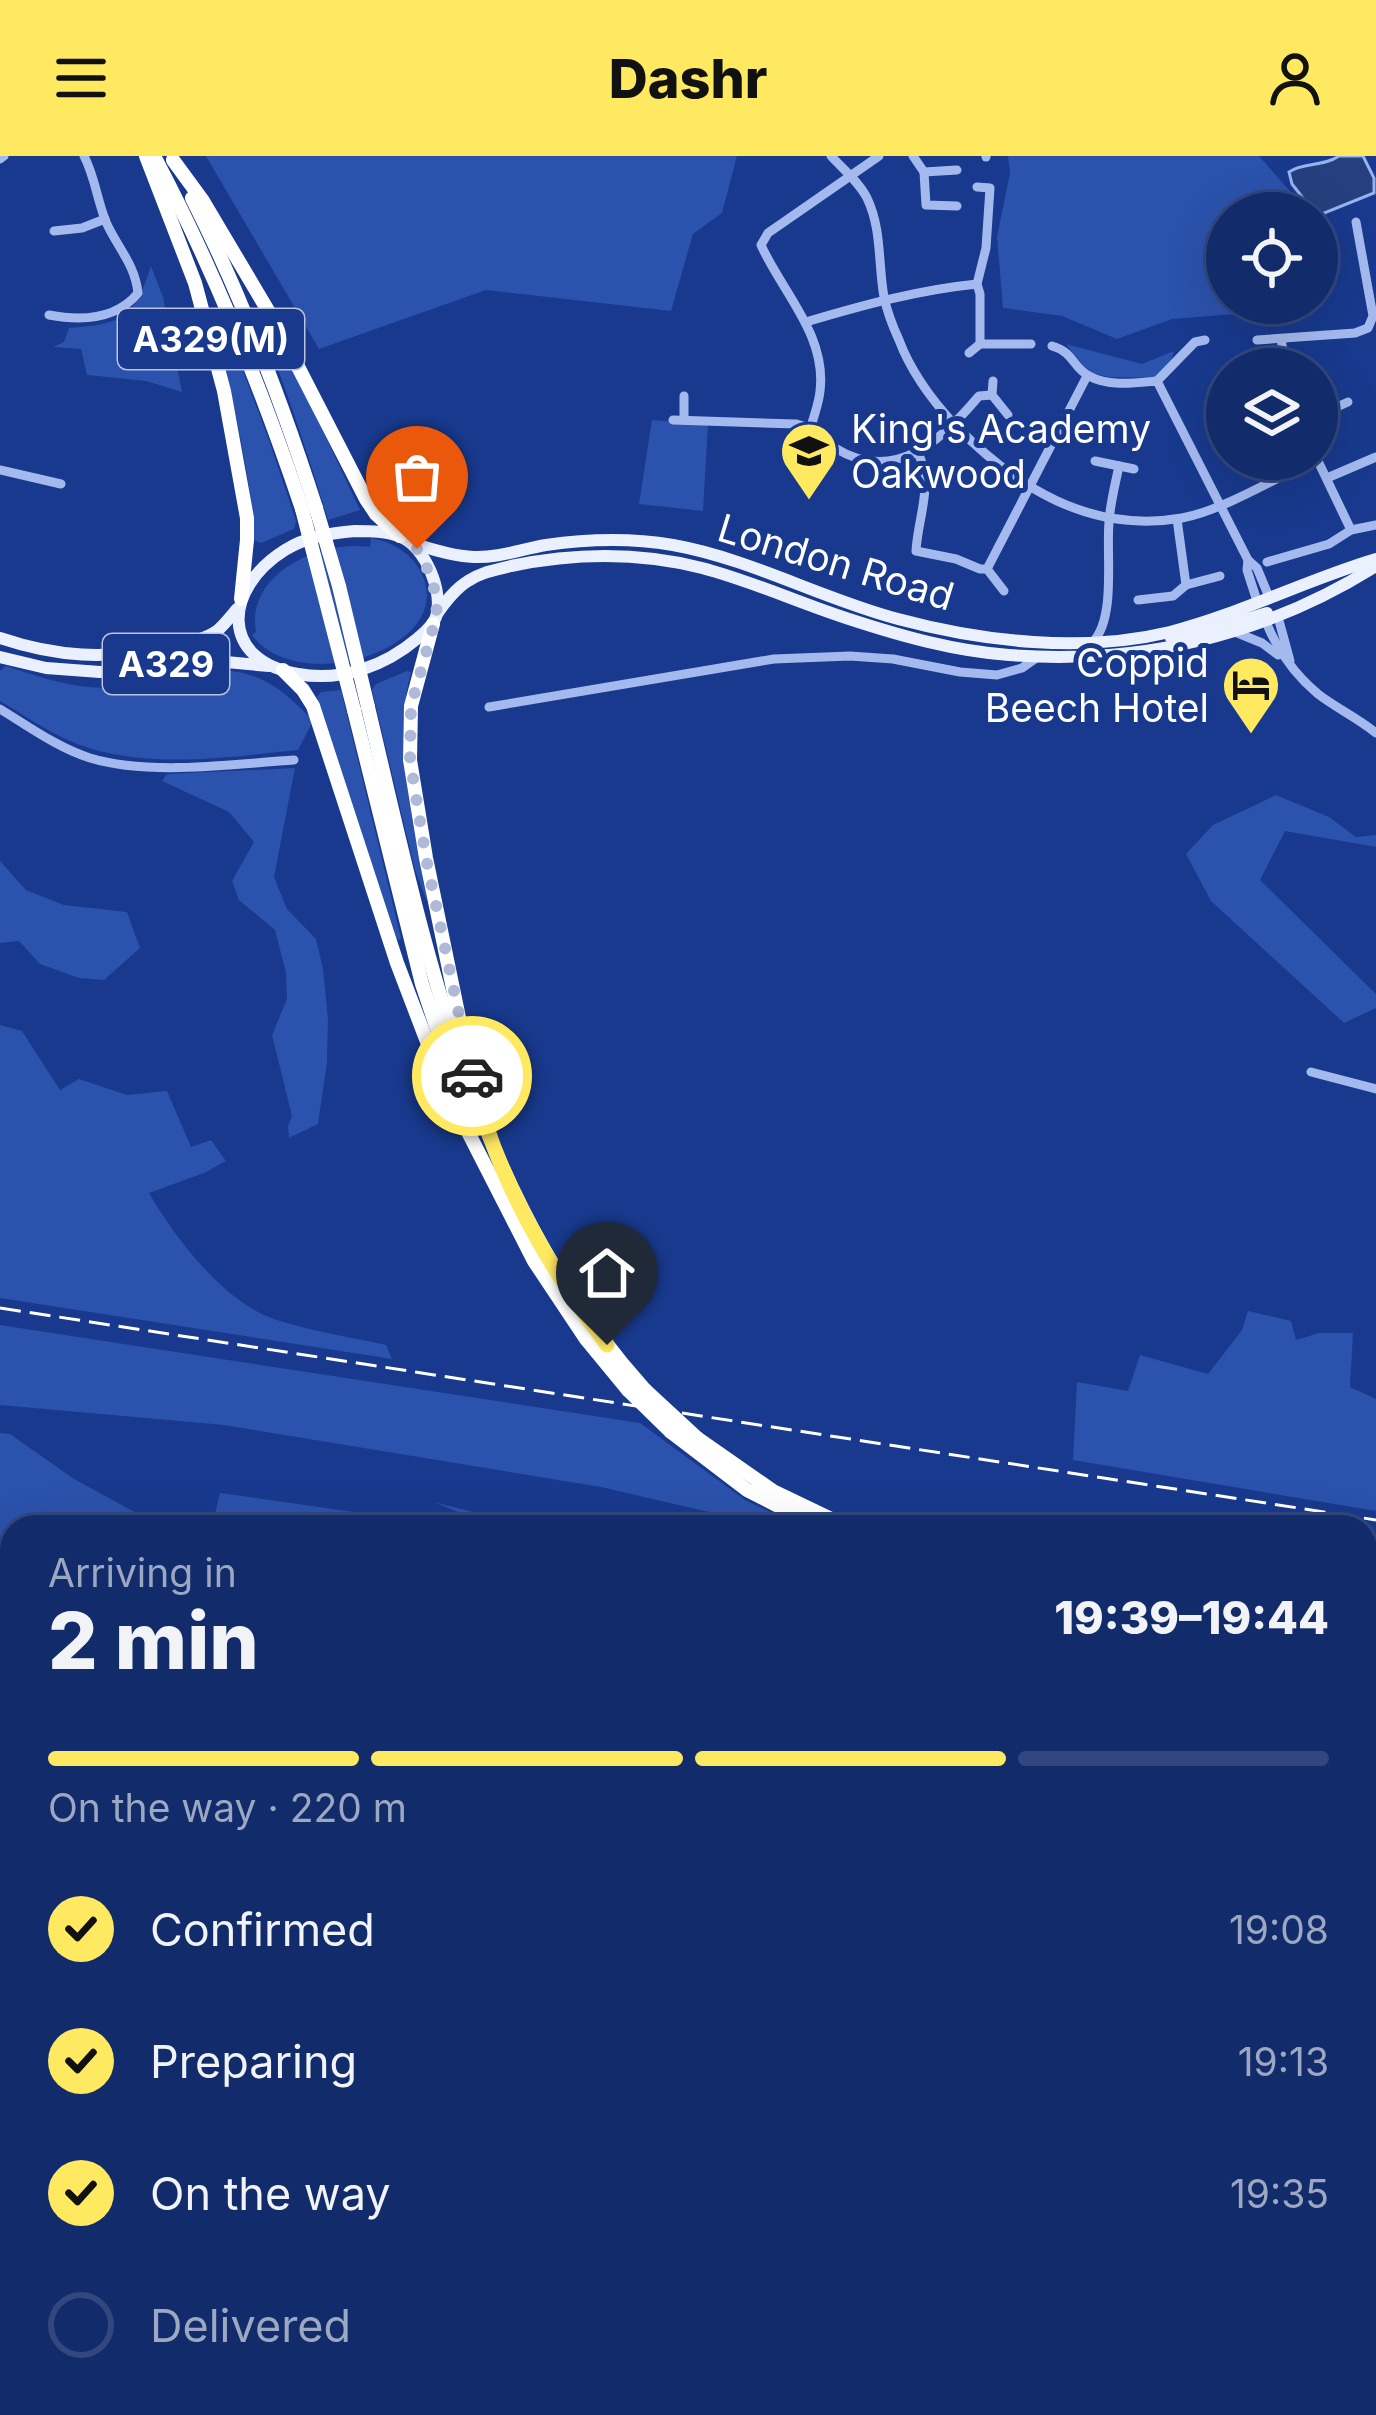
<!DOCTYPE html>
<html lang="en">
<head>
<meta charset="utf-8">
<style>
  body { margin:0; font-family:Inter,sans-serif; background:#1b3370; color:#f1f3f6; height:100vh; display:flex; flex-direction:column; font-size:45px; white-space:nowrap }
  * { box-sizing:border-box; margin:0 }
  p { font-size:39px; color:#9ca7c1 }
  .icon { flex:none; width:66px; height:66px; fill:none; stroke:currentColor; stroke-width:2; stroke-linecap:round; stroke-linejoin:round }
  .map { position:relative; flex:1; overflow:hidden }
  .drawer { position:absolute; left:0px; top:1359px; width:1377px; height:900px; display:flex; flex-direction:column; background:#122b6a; border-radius:36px 36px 0 0; box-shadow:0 12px 48px #0002,0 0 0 3px #31477e }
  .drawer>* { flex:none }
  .tools { position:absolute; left:1206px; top:36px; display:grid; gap:24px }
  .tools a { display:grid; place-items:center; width:132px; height:132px; border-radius:50%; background:#122b6a; box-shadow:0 12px 48px #0002,0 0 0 3px #31477e; font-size:60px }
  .pin { position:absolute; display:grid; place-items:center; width:102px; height:102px; color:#fff; margin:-123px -51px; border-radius:50% 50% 50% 0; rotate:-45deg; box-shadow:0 0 12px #0007 }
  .pin .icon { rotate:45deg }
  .courier { position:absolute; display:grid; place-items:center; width:120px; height:120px; margin:-60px; border:9px solid #ffe961; border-radius:50%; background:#fff; color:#222; box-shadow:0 3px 15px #0007 }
  .headline em { font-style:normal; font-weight:800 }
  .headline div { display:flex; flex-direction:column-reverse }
  .headline { display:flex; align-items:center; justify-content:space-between; height:204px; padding:0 48px }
  h1 { font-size:78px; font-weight:800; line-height:90px }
  .bar { display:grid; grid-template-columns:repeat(4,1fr); gap:18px 12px; align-content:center; height:144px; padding:0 48px }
  .bar i { height:15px; border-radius:9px; background:#31477e }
  .bar .active { background:#ffe961 }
  .bar p { grid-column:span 4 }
  ol { padding:0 48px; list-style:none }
  li { display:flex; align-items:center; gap:36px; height:132px }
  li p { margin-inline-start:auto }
  li .icon { padding:12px; border-radius:50%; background:#ffe961; color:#111; stroke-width:4 }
  li:last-child { color:#9ca7c1 }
  li i { width:66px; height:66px; border:6px solid #31477e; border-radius:50% }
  header { display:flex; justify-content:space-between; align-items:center; height:156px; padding:0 48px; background:#ffe961; color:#111; font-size:54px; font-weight:800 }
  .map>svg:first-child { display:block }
</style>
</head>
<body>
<header><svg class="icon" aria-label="menu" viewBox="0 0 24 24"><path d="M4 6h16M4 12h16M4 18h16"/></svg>Dashr<svg class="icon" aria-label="person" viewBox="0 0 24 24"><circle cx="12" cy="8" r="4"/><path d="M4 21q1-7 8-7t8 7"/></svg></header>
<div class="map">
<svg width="1376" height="2259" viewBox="0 0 1376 2259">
  <rect width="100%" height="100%" fill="#18398d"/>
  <!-- green -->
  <g fill="#2b52ac">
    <path d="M206 0H737L722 57 693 78 671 155 486 134 319 193Z"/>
    <path d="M1008 0H1259L1309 57H1227V147H1317V101L1322 151 1172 163 1117 183 1062 160 1003 152 997 81 1010 17Z"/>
    <path d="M151 110 163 141 182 236 146 225 87 219 81 193 53 191 64 186 69 172C123 168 134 162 151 110Z"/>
    <path d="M214 153 234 191 269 284 296 365 294 373 261 387 254 384C252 331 240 279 228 226 223 203 213 177 214 153Z"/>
    <path d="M259 156 307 241 360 354 328 364C307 295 285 228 258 162Z"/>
    <path d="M1066 188 1142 208 1174 195 1169 211 1154 222 1108 221 1088 216Z"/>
    <path d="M652 264 708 269 703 355 639 348Z"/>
    <path d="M371 382C391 386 407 394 418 411 467 490 299 544 252 479L256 476C246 417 320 384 370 391Z"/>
    <path d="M6 510C43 522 87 538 126 529 135 527 143 520 151 517 166 513 184 515 198 514 253 512 276 525 313 565L298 594C231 601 158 612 92 593 58 583 29 562 0 545V515Z"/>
    <path d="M407 515 411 516C388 603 423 663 427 746L415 714 372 534 376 528Z"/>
    <path d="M341 534 401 782 400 784 394 782 317 541 321 536Z"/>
    <path d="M295 612 274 721 287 753 316 783 323 813 328 863 327 906 318 968 289 982 288 970 292 960 272 879 287 843 286 817 275 774 239 744 232 725 254 686 229 656 162 625 167 618Z"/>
    <path d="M1276 639 1329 661 1356 681 1376 679V691L1285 675 1260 724 1376 838V852L1344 867 1211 745 1186 698 1213 669Z"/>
    <path d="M0 705 26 734 64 749 127 756 140 792 104 824 79 822 40 808 19 785 0 787Z"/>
    <path d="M0 869 22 875 60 934 79 923 127 939 167 935 191 991 211 984 226 1005 204 1017 149 1037C175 1082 224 1146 274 1163 310 1175 350 1181 386 1189L392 1203 0 1142Z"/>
    <path d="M1248 1155 1291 1165 1296 1184 1319 1177H1353L1350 1231 1376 1243V1355L1073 1304 1077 1226 1128 1235 1140 1199 1208 1218 1242 1174Z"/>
    <path d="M0 1169 640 1267 745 1344 802 1371H774L601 1331 224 1269 0 1249Z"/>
    <path d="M0 1277 10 1278 74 1323 162 1371H12V1766L0 1763Z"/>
    <path d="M220 1337 368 1358 407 1371H212Z"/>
    <path d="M434 1346 532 1371H493Z"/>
    <path d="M0 1799H12V2244L0 2182Z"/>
    <path d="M1376 1982V2259H1291L1278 2247H1365V1983Z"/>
    <path d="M13 2247H718L716 2259H15Z"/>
  </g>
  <!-- water -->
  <path fill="#263f7e" stroke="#96b3f1" stroke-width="3" d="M1339 0H1363L1374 22V37L1317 60 1292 28 1289 16C1303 6 1323 11 1339 0Z"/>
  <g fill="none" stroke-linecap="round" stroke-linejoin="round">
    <!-- minor -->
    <g stroke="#a4baef" stroke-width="9">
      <path d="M831 0C843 13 859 26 867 42 882 73 878 108 884 141 887 155 893 171 899 184 911 216 931 243 954 268 1015 331 1090 378 1182 362 1221 355 1278 321 1316 303"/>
      <path d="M913 0 924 16 957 14"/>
      <path d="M986 0V1"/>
      <path d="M0 3 4 0"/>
      <path d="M924 16 926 49 957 50"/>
      <path d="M977 31 990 32 986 92 977 128 980 138V188"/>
      <path d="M54 75 82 72 105 63"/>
      <path d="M49 159C81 165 116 164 138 137 135 108 117 91 106 66 97 44 95 21 84 0"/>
      <path d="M806 166C863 149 918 134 977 128"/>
      <path d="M1281 183 1286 213"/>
      <path d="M1257 184 1355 177 1368 172 1373 160 1356 66"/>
      <path d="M1052 190C1074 196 1072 211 1089 220 1109 231 1135 227 1157 225L1248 404 1257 412 1269 441"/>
      <path d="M969 197 980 188H1031"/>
      <path d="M993 225 992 239 1008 259"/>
      <path d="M1157 225 1195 186 1205 184"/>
      <path d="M684 240V264"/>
      <path d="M1317 260 1348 246"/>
      <path d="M673 264 796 268C814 272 820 282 835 292 895 329 942 284 979 240L992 239"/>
      <path d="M811 271C814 259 819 247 820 235 827 179 782 136 761 89L768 77 879 0"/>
      <path d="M918 297C934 329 918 360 916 395L956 403 980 413H987L1087 220"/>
      <path d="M1317 303 1351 374"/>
      <path d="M1095 305 1134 313"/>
      <path d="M0 314 61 328"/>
      <path d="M1327 322 1376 301"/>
      <path d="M1248 404 1247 414 1257 445"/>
      <path d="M1267 406 1329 388 1351 374 1376 369"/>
      <path d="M987 413 1004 435"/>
      <path d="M1186 429 1220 420"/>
      <path d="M1138 444 1173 440 1186 429 1177 363"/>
      <path d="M1278 461 1290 505"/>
      <path d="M1266 466C1277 493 1295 519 1318 538 1336 552 1358 562 1376 577"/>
      <path d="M1235 476 1262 487 1278 499"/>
      <path d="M1093 486C1116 461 1106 400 1109 366 1110 348 1115 329 1119 310"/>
      <path d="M489 551 774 503 850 500 893 503 960 516 997 519 1022 512 1039 500"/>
      <path d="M0 553C28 570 58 592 90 602 149 620 232 608 294 604"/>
      <path d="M1311 916 1376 933"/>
      <path d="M1365 1548 1376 1549"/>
      <path d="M1365 1635 1376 1615"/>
      <path d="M1365 1675 1376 1679"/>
      <path d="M0 1782 12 1784"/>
      <path d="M1365 1863 1376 1867"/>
      <path d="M1365 1945 1376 1930"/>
      <path d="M835 2247 874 2259"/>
      <path d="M1239 2247 1246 2259"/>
      <path d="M728 2259 729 2247"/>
      <path d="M766 2259 769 2247"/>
      <path d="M830 2259 833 2247"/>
      <path d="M884 2259 901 2247"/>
      <path d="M1123 2259 1127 2247"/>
    </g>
    <!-- major -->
    <g stroke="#ebf0ff" stroke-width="12">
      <path d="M355 375C370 375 387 375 401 381 425 391 444 435 436 461 433 470 425 476 418 482 385 510 342 526 298 518 218 504 224 432 285 394 306 381 330 377 355 375Z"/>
      <path d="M411 387C432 393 452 400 474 401 498 402 522 393 546 389 588 383 631 382 673 389 751 403 822 443 898 463 984 486 1083 497 1170 476 1240 458 1306 424 1376 403"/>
      <path d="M437 458C446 445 455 433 468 425 481 416 496 414 511 410 574 397 639 396 702 412 752 425 799 447 849 463 901 480 954 495 1009 499 1139 509 1265 480 1376 410"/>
      <path d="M0 482C56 501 107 504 165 491 183 487 203 485 218 474 225 468 231 460 237 453"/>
      <path d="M1171 482 1211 474 1267 457"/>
      <path d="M0 501 46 512 100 516 131 514 194 503 269 510"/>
    </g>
    <!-- highway -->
    <g stroke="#fff" stroke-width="14">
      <path d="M146 0 195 127 224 235 247 362V384L241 443"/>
      <path d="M154 0C214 113 261 231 302 353"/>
      <path d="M173 4 203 45 276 168 366 343 376 358 400 380"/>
      <path d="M192 42C242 141 282 246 316 352"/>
      <path d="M433 468 411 550 410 604 426 702 469 910"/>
      <path d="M283 514 303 534 313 550 397 807 442 925 534 1105 586 1183 628 1234"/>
      <path d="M368 551C426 795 472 1042 645 1234"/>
      <path d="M354 554 422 828 461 945"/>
      <path d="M671 1276 747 1334 819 1371"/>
      <path d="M697 1282 773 1335 848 1371"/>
      <path d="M1365 1399 1376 1400"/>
      <path d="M1365 1413 1376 1414"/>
    </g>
    <!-- rail -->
    <path stroke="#fff" stroke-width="3" stroke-dasharray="21 9" stroke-linecap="butt" d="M0 1152 1376 1364"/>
    <!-- highway-bridge -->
    <g stroke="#fff" stroke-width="14">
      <path d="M316 352 339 430 368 551"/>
      <path d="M302 353 354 554"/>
      <path d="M628 1234 671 1276"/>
      <path d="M645 1234 697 1282"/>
    </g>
  </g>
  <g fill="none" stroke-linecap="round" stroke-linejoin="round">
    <!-- done -->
    <path stroke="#aebad7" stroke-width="12" stroke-dasharray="0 21.6" d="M417 393 433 424 437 458 411 550 410 604 426 702 472 920"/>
    <!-- route -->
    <path stroke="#ffe961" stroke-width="15" d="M472 920C495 1019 546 1108 607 1189"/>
  </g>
  <!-- icons -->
  <defs>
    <g id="school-pin" transform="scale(3)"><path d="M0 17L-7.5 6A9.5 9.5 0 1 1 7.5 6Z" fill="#ffe961" stroke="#18398d"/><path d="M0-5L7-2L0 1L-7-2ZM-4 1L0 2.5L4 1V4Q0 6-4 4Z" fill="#111"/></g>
    <g id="hotel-pin" transform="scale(3)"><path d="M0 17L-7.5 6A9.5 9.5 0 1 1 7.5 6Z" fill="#ffe961" stroke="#18398d"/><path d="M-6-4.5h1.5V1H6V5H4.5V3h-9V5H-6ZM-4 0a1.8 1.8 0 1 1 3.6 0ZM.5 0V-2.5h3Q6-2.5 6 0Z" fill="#111"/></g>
  </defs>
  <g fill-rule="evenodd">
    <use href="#school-pin" x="809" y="295"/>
    <use href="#hotel-pin" x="1251" y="529"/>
  </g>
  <g text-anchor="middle" stroke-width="10" stroke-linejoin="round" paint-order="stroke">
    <!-- shield labels -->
    <g fill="#18398d" stroke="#bac4dd" stroke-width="3">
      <rect x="118" y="153" width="186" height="60" rx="9"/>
      <rect x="103" y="478" width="126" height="60" rx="9"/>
    </g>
    <g font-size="36" font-weight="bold" fill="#fff">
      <text x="211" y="196">A329(M)</text>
      <text x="166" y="521">A329</text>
    </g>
    <!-- poi labels -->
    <g font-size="39" fill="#fff" stroke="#18398d" text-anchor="start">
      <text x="851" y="287">King's Academy<tspan x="851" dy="45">Oakwood</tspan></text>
      <text x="1209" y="521" text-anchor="end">Coppid<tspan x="1209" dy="45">Beech Hotel</tspan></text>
    </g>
    <!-- street labels -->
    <g font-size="39" fill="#fff" stroke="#18398d">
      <text transform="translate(836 406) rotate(17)" y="14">London Road</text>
    </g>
  </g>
</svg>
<div class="tools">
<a><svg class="icon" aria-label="locate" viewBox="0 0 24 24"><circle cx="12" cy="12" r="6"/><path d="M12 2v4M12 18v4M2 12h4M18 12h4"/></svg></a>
<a><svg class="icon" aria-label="layers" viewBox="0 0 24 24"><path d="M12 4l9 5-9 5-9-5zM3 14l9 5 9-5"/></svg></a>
</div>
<div class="pin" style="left:417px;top:393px;background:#ea580c"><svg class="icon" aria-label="bag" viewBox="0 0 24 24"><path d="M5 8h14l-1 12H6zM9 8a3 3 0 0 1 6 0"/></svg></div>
<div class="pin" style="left:607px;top:1189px;background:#1f2937"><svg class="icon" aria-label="home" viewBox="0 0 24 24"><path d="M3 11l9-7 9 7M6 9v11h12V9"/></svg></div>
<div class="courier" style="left:472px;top:920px"><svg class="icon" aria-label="car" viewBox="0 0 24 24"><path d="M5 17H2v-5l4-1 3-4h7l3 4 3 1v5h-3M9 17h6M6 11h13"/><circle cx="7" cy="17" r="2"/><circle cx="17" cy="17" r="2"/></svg></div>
<section class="drawer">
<div class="headline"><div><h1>2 min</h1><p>Arriving in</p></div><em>19:39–19:44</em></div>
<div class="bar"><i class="active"></i><i class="active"></i><i class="active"></i><i></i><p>On the way · 220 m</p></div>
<ol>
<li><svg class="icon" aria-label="check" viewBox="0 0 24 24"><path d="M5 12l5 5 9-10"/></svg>Confirmed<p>19:08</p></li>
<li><svg class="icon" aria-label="check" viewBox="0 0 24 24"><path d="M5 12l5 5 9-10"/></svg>Preparing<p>19:13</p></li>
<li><svg class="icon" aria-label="check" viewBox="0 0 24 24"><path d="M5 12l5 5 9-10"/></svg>On the way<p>19:35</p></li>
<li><i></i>Delivered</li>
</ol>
</section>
</div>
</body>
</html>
